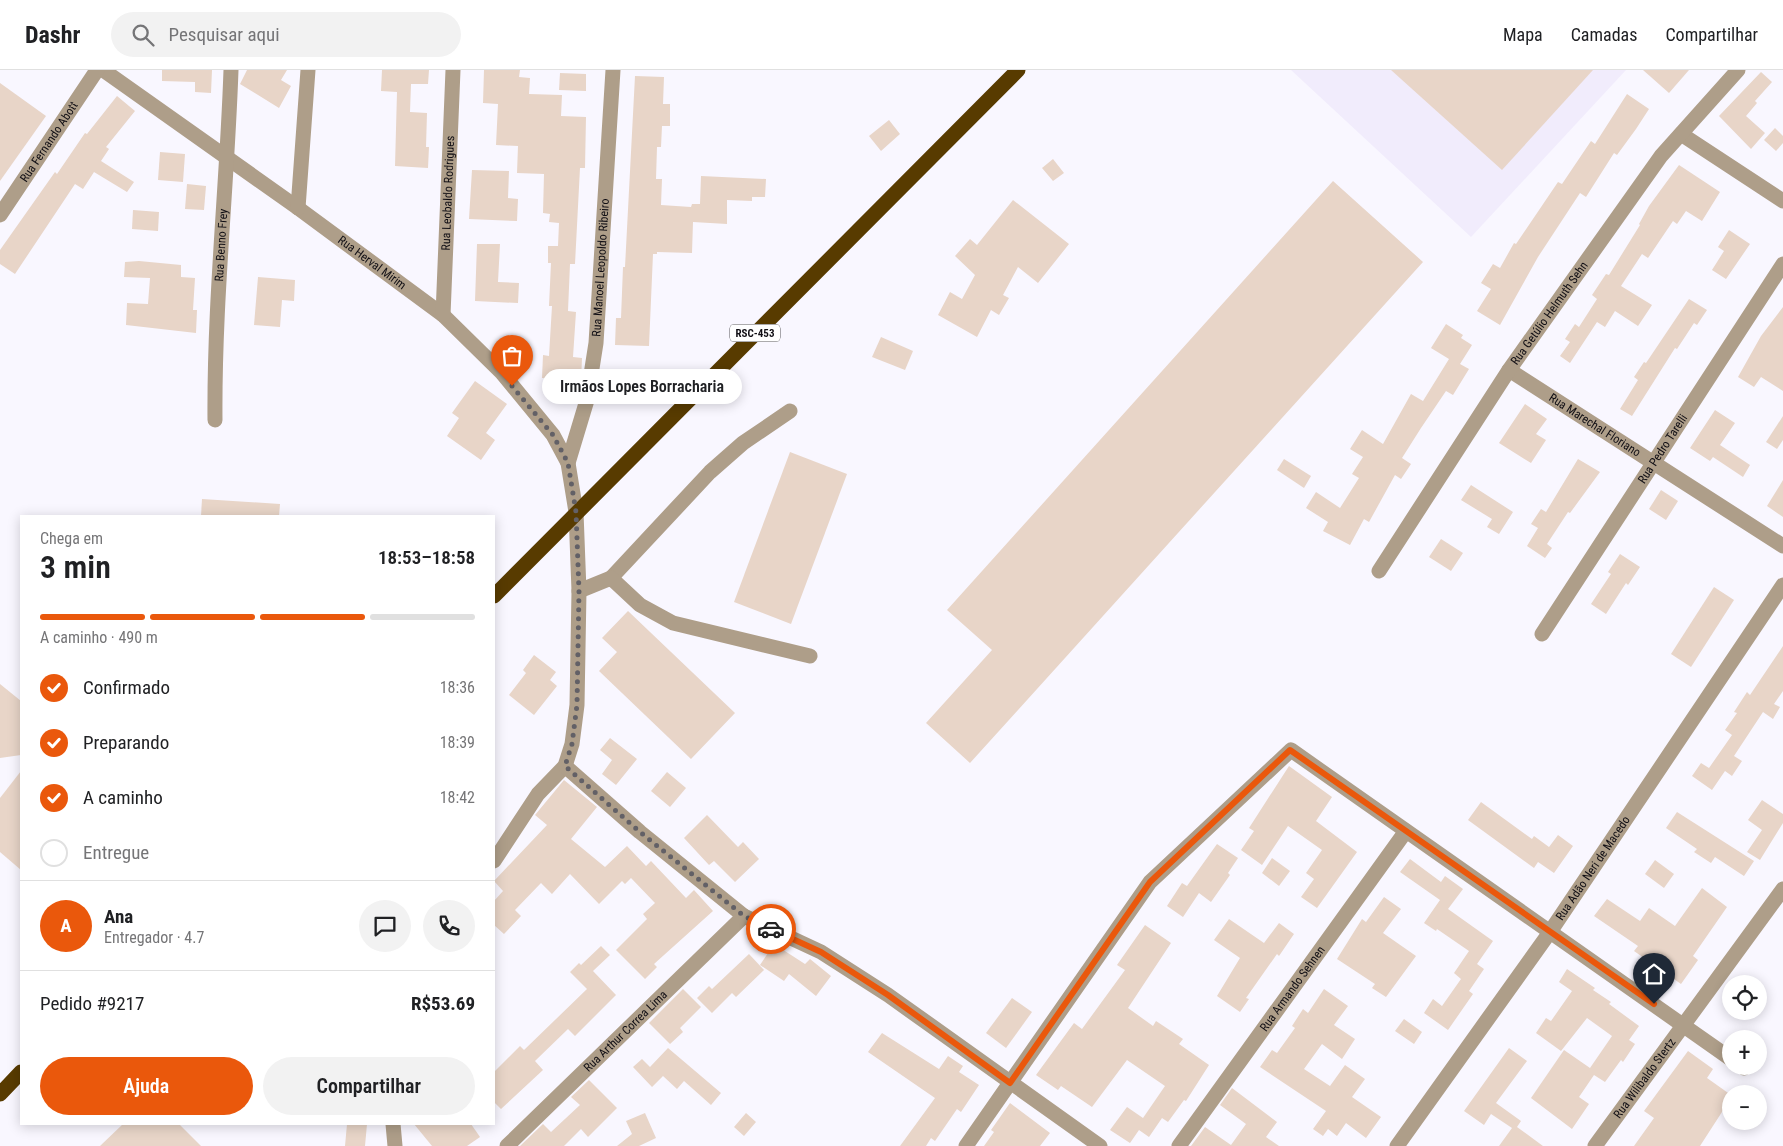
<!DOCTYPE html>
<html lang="pt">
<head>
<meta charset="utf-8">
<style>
  body { margin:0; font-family:"Roboto Condensed",sans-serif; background:#f2f2f2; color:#202124; height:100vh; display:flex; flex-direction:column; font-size:19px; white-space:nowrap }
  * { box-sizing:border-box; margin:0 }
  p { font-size:16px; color:#757577 }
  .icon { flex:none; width:28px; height:28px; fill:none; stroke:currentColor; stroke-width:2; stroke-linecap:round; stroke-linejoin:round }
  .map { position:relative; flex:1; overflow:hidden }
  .details { position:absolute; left:20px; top:445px; width:475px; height:610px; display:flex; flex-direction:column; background:#fff; border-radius:0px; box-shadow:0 2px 12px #0003 }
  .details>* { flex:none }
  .buttons { position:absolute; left:1722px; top:905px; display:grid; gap:10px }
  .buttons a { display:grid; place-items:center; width:45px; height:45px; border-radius:50%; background:#fff; box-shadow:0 2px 12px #0003; font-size:25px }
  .pin { position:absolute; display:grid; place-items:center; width:42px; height:42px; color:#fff; margin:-51px -21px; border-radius:50% 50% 50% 0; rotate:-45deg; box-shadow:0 0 5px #0007 }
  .pin .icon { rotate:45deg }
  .courier { position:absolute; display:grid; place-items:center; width:50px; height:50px; margin:-25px; border:4px solid #ea580c; border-radius:50%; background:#fff; color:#222; box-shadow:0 1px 6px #0007 }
  .bubble { position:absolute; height:35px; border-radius:18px; background:#fff; box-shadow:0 2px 12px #0003; font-size:16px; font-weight:600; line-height:35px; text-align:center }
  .overview em { font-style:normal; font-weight:600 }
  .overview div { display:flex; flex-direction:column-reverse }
  .overview { display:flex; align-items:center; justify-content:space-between; height:85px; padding:0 20px }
  h1 { font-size:32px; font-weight:600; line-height:38px }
  .bar { display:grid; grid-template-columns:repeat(4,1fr); gap:8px 5px; align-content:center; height:60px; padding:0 20px }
  .bar i { height:6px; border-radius:4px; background:#e0e0e0 }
  .bar .current { background:#ea580c }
  .bar p { grid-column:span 4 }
  .line { display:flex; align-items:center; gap:12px; padding:0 20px; border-top:1px solid #e0e0e0 }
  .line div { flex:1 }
  .round { display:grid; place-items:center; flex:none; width:52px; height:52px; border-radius:26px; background:#f2f2f2 }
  ol { padding:0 20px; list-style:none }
  li { display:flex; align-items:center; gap:15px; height:55px }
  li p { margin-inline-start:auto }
  li .icon { padding:5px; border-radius:50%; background:#ea580c; color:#fff; stroke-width:4 }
  li:last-child { color:#757577 }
  li i { width:28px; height:28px; border:2px solid #e0e0e0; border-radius:50% }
  .cta { display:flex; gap:10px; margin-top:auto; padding:10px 20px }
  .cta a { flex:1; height:58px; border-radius:30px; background:#ea580c; color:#fff; font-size:20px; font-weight:600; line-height:58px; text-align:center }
  .cta a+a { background:#f2f2f2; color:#202124 }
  header { display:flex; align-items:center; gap:30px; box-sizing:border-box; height:70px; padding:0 25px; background:#fff; border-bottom:1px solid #e0e0e0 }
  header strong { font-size:24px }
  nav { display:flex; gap:28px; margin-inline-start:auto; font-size:18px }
  .search { width:350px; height:45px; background:#f2f2f2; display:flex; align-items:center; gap:12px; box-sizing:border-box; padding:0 18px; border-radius:28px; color:#757577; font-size:19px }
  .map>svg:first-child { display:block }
</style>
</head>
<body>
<header>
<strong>Dashr</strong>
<div class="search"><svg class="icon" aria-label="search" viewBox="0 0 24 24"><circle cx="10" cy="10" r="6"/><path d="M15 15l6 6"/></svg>Pesquisar aqui</div>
<nav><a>Mapa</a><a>Camadas</a><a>Compartilhar</a></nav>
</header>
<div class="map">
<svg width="1783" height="1076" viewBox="0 0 1783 1076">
  <rect width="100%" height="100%" fill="#f9f7ff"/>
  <!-- built -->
  <path fill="#f1ecfc" d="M1291 0H1626L1471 167Z"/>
  <!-- building -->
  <g fill="#e8d5c8">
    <path d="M162 0H212L211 23 195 22V12L162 11Z"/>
    <path d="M247 0H287L281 10 291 16 279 38 240 14Z"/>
    <path d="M382 0H429L428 14H411L410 42 427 43 426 77H429L428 98 395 96 397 22 381 21Z"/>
    <path d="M484 0H520L519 7 530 8 529 24 562 25 561 46 586 47 585 98H580L575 194H570L568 241 576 242 573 287 582 288 581 311 542 308 543 285 549 286 552 236H549L551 193H548V176H558L559 153 549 152 550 144 543 143 544 104 517 103 518 76 496 75 498 34 483 33Z"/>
    <path d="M1391 0H1593L1502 100Z"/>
    <path d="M1643 0H1689L1669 23Z"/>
    <path d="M1761 2 1772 12 1755 31 1757 33 1746 46 1765 63 1751 79 1719 46Z"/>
    <path d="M560 3 586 4V21L559 20Z"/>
    <path d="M635 6 664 7 663 34H670V56H662L661 77H657L656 109H662L661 135 691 137 692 134H700L701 106 766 109 765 127H752V131L727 130V154L693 152 692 183 657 182V184H653L649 276 615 275 616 248H621L623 197H625Z"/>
    <path d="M0 13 46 46 0 111Z"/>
    <path d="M1627 24 1649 39 1636 59 1617 85 1614 83 1586 127 1580 123 1538 187 1500 255 1477 241 1491 219 1481 213 1493 194 1500 198 1514 173 1516 174 1558 112 1562 114 1591 71 1595 74Z"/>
    <path d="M117 26 135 41 106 77 109 79 101 91 134 112 127 122 94 102 83 119 75 114 15 204 0 194V180L55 102 57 104 85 63 87 64Z"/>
    <path d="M889 50 900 64 881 81 869 66Z"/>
    <path d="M1775 58 1783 66V73L1776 81 1764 70Z"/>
    <path d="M160 82 185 84 183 112 158 110Z"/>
    <path d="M1053 89 1064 103 1053 111 1042 98Z"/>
    <path d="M1679 95 1720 122 1702 151 1686 141 1677 154 1673 151 1648 188 1642 184 1621 216 1652 235 1638 256 1615 241 1605 257 1597 252 1570 293 1560 286 1570 272 1565 269 1575 254 1579 257 1597 229 1592 225 1606 204 1609 205 1640 155 1639 154 1649 136Z"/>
    <path d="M472 100 509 101 508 128 518 129 517 151 469 149Z"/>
    <path d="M1333 111 1423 192 970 693 926 653 992 580 947 540Z"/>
    <path d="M187 114 206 116 204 140 185 139Z"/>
    <path d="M1013 130 1069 174 1038 213 1018 197 1003 225 1009 228 999 245 991 240 977 267 938 245 950 222 962 229 975 205 955 186 970 169 977 175Z"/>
    <path d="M133 140 159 142 158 161 132 159Z"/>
    <path d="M1729 160 1750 174 1726 209 1712 200 1724 181 1718 177Z"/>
    <path d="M477 174H500L498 212 519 213 518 233 475 231Z"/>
    <path d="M139 191 181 195V207L195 208 193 240H197L196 263 126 255 127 233 148 234 150 208 124 207 125 192Z"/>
    <path d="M258 207 295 210 294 231 282 230 280 257 254 255Z"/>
    <path d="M1689 229 1707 240 1697 255 1694 253 1677 279 1675 278 1632 346 1620 339 1638 310 1634 307 1644 292 1646 293Z"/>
    <path d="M1783 237V321L1761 307 1754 317 1738 307 1761 266Z"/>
    <path d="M1446 254 1463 265 1461 268 1472 275 1460 294 1469 299 1453 325 1446 321 1421 358 1402 388 1411 394 1401 409 1395 405 1369 452 1364 449 1350 475 1323 461 1328 452 1306 438 1316 422 1340 438 1359 408 1352 404 1363 387 1350 379 1362 360 1383 374 1411 324 1423 331 1449 289 1431 278Z"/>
    <path d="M881 267 913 281 905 300 872 287Z"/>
    <path d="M475 311 507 334 486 363 495 370 481 390 447 366 459 348 452 343Z"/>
    <path d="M1525 334 1547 349 1536 364 1546 370 1531 393 1499 373Z"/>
    <path d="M1715 340 1735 353 1720 375 1750 395 1743 407 1713 387 1710 391 1690 378Z"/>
    <path d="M1783 346V370L1777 379 1766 372Z"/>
    <path d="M790 382 847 404 791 554 734 532Z"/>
    <path d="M1284 389 1311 406 1304 418 1277 400Z"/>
    <path d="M1578 389 1600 402 1570 443 1568 442 1547 474 1552 478 1545 488 1527 476 1538 458 1531 454 1541 439 1546 442Z"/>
    <path d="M1783 410V447L1767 436Z"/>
    <path d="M1471 415 1513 442 1499 464 1487 457 1492 449 1461 430Z"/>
    <path d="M1661 420 1678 431 1666 450 1649 439Z"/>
    <path d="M202 429 280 434 279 446H201Z"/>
    <path d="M1441 469 1463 483 1451 501 1429 487Z"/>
    <path d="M1620 484 1640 497 1628 515 1626 513 1606 544 1591 534 1611 504 1608 502Z"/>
    <path d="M1714 517 1734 530 1691 597 1671 584Z"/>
    <path d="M628 541 735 643 691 689 599 601 617 582 602 568Z"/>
    <path d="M1783 576V621L1774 634 1780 637 1773 649 1763 642 1734 686 1742 691 1732 706 1725 701 1712 720 1692 706 1701 693 1709 698 1732 665 1725 660 1737 643 1734 642 1747 622 1750 625Z"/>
    <path d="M534 585 556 602 550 610 557 616 534 645 509 625 526 603 523 600Z"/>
    <path d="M0 614 21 631V685L0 688Z"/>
    <path d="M610 668 637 689 616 715 602 704 612 690 600 680Z"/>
    <path d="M1289 696 1332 727 1316 751 1357 782 1317 838 1301 827 1314 809 1306 803 1322 780 1288 756 1262 795 1241 780 1254 761 1249 758Z"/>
    <path d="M21 701V800L0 782V728Z"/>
    <path d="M667 702 686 718 670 737 651 721Z"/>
    <path d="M564 710 597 737 571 769 605 797 627 776 646 796 651 791 686 828 694 820 713 841 654 894 657 897 645 909 616 880 647 849 643 844 655 833 631 808 625 814 622 811 599 834 570 804 552 824 541 813 515 840 521 846 504 864 494 855V831L503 821 494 811 547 755 535 745Z"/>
    <path d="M1762 730 1783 744V753L1760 790 1747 782 1762 760 1748 750Z"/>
    <path d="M1481 732 1532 769 1534 766 1549 777 1558 765 1573 776 1554 803 1538 792 1534 798 1468 750Z"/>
    <path d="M1677 742 1754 791 1744 806 1715 787 1711 793 1694 782 1697 779 1666 758Z"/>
    <path d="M707 745 738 777 743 772 759 789 735 812 714 791 709 795 684 768Z"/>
    <path d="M1217 774 1238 788 1228 803 1230 805 1211 832 1199 823 1183 847 1167 836 1182 813 1187 816Z"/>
    <path d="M1272 788 1290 801 1279 816 1262 803Z"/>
    <path d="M1410 789 1441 812 1445 806 1463 819 1448 839 1493 871 1477 894 1484 899 1469 921 1473 924 1448 960 1424 943 1433 929 1442 936 1461 909 1454 903 1469 881 1437 859 1436 861 1424 853 1440 830 1400 802Z"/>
    <path d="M1655 790 1674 804 1664 818 1645 804Z"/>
    <path d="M1702 818 1727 837 1693 886 1698 890 1681 914 1634 881 1638 876 1594 846 1607 829 1640 851 1649 838 1675 856Z"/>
    <path d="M1384 827 1401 839 1383 863 1416 886 1386 927 1372 918 1375 914 1337 889 1362 849 1366 852Z"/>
    <path d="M1229 849 1264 873 1279 853 1294 864 1279 886 1277 884 1246 928 1249 929 1240 942 1217 926 1240 888 1214 870Z"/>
    <path d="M1145 855 1171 873 1128 938 1153 956 1156 951 1183 969 1179 974 1209 995 1186 1031 1184 1030 1168 1052 1162 1048 1149 1067 1139 1060 1130 1073 1110 1060 1127 1037 1143 1048 1165 1016 1127 990 1092 1037 1061 1016 1058 1020 1036 1005 1074 953 1082 959 1125 900 1117 895Z"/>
    <path d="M774 874 805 894 810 889 831 906 816 926 789 904 784 911 760 895Z"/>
    <path d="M601 876 610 885 593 901 616 925 575 966 568 959 535 991 543 1000 501 1039 494 1032V1002L520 976 524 980 587 919 570 902 579 893 581 895Z"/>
    <path d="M749 884 764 900 736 927 732 923 712 943 697 928 709 916 712 919Z"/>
    <path d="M1567 899 1595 918 1593 920 1611 932 1609 934 1639 956 1629 970 1635 974 1623 992 1621 990 1605 1012 1594 1005 1579 1027 1589 1034 1572 1059 1531 1028 1564 980 1590 998 1612 966 1587 948 1561 981 1536 963 1546 948 1551 951 1572 921 1559 912Z"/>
    <path d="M683 919 701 937 680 958 683 962 670 974 649 953Z"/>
    <path d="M1324 919 1348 936 1334 955 1355 969 1342 989 1322 974 1304 999 1330 1016 1345 995 1365 1009 1352 1027 1381 1047 1366 1068 1346 1053 1337 1066 1328 1059 1323 1066 1313 1059 1326 1041 1260 997 1272 980 1277 983 1295 958 1292 956 1303 939 1308 943Z"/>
    <path d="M1012 928 1032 942 1006 978 986 963Z"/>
    <path d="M1404 949 1422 962 1414 974 1395 961Z"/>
    <path d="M882 963 939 999 948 986 963 996 959 1002 979 1015 961 1042 957 1039 935 1071 931 1068 926 1076H900L935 1028 868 982Z"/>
    <path d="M668 978 721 1023 711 1035 684 1011 677 1019 663 1006 652 1017 633 997 642 989 650 997Z"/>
    <path d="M1509 978 1527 991 1496 1033 1521 1051 1517 1057 1543 1076H1499L1512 1058 1491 1044 1484 1055 1464 1041Z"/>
    <path d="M1688 981 1713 999 1707 1008 1731 1025V1028L1700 1076H1634L1654 1048 1644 1041Z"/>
    <path d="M589 1010 617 1038 588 1067 581 1059 564 1076H520L543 1054 551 1062 580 1035 571 1027Z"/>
    <path d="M1232 1018 1277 1052 1266 1067 1279 1076H1191L1205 1057 1231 1075 1246 1054 1220 1035Z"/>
    <path d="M1010 1033 1050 1063 1040 1076H984L994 1062 991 1060Z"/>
    <path d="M645 1043 656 1068 639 1076H617L632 1064 626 1051Z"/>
    <path d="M746 1043 756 1052 744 1066 734 1057Z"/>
    <path d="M123 1054H179L201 1076H100Z"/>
    <path d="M347 1054H367L365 1076H345Z"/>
    <path d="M414 1054H471L480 1067 467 1076H432Z"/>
  </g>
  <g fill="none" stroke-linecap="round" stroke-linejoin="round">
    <!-- minor -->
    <g stroke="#ae9e89" stroke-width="15">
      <path id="s1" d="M103 0 298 138 443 245 502 303 553 365 568 393 576 442 579 521 577 635 572 674 565 696 538 724 494 791"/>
      <path d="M1681 64 1783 131"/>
      <path d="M298 138 308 0"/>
      <path id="s2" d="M0 145 97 0"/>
      <path id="s3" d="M443 245 453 0"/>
      <path id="s4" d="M1509 300 1783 476"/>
      <path id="s5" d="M215 350C214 233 227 117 231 0"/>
      <path id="s6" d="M568 393 587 330 596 273 613 0"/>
      <path id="s7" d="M1379 501 1509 300 1661 86 1738 0"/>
      <path d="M611 508 710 402 743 373 790 341"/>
      <path d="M579 521 611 508 640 535 673 553 810 586"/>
      <path id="s8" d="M1542 564 1783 194"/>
      <path d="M565 696 640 762 744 846 821 882 888 925 1100 1076"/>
      <path d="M1742 996 1744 998"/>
      <path d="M393 1054 395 1076"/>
      <path id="s9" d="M507 1076 744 846"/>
      <path d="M966 1076 1150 812 1291 680 1731 989"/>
      <path id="s10" d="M1179 1076 1406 761"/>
      <path id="s11" d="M1397 1076 1550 862 1783 515"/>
      <path id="s12" d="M1595 1076 1783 819"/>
    </g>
    <!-- highway -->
    <g stroke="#583b00" stroke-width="15">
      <path d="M494 526 1018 0"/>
      <path d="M0 1024 21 1002"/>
    </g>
  </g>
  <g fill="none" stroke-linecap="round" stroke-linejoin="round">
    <!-- done -->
    <path stroke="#626066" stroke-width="5" stroke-dasharray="0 9" d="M512 316 553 365 568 393 576 442 579 521 577 635 572 674 565 696 640 762 744 846 771 859"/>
    <!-- route -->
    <path stroke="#ea580c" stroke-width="6" d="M771 859 821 882 888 925 1010 1013 1150 812 1290 680 1654 934"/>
  </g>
  <g text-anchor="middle" stroke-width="4" stroke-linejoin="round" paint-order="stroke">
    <!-- shield labels -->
    <rect fill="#fff" stroke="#58565a" stroke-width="1" x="730" y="254.5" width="50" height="17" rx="4"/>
    <g font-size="11" font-weight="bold" fill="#100e14">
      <text x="755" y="267">RSC-453</text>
    </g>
    <!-- street labels -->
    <g font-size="12" fill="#100e14" stroke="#fff">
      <text dy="4" stroke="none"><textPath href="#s2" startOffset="88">Rua Fernando Abott</textPath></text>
      <text dy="4" stroke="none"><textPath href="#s3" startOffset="122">Rua Leobaldo Rodrigues</textPath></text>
      <text dy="4" stroke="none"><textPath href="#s5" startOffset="175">Rua Benno Frey</textPath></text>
      <text dy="4" stroke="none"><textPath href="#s1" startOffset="331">Rua Herval Mirim</textPath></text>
      <text dy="4" stroke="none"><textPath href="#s6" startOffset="199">Rua Manoel Leopoldo Ribeiro</textPath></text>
      <text dy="4" stroke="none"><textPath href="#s7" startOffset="309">Rua Getúlio Helmuth Sehn</textPath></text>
      <text dy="4" stroke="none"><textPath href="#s4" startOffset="102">Rua Marechal Floriano</textPath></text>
      <text dy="4" stroke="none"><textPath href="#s8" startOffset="221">Rua Pedro Tarelli</textPath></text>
      <text dy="4" stroke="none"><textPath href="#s11" startOffset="340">Rua Adão Neri de Macedo</textPath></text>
      <text dy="4" stroke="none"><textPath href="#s10" startOffset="194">Rua Armando Sehnen</textPath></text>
      <text dy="4" stroke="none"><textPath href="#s9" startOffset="165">Rua Arthur Correa Lima</textPath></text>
      <text dy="4" stroke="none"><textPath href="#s12" startOffset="84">Rua Wilibaldo Stertz</textPath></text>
    </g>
  </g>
</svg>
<div class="buttons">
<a><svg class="icon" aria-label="locate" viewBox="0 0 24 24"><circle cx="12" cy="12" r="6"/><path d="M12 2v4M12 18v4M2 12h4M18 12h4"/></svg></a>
<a>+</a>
<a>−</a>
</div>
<div class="pin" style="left:512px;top:316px;background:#ea580c"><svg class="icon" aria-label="bag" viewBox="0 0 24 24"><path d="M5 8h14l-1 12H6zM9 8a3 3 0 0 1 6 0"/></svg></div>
<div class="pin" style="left:1654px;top:934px;background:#1f2937"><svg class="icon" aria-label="home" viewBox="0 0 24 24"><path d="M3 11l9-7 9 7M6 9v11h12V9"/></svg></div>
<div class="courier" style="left:771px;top:859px"><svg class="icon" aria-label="car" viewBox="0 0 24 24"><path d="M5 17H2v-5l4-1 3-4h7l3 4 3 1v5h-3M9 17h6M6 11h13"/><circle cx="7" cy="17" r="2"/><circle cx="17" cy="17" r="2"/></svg></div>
<div class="bubble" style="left:542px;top:299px;width:200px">Irmãos Lopes Borracharia</div>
<section class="details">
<div class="overview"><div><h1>3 min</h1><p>Chega em</p></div><em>18:53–18:58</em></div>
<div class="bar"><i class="current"></i><i class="current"></i><i class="current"></i><i></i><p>A caminho · 490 m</p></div>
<ol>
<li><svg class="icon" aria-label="check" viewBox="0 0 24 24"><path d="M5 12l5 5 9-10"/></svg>Confirmado<p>18:36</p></li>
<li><svg class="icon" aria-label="check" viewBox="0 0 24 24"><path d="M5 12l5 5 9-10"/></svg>Preparando<p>18:39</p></li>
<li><svg class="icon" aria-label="check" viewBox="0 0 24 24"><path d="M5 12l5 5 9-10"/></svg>A caminho<p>18:42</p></li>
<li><i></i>Entregue</li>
</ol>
<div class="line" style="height:90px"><b class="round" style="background:#ea580c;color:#fff">A</b><div><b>Ana</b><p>Entregador · 4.7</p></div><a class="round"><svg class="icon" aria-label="chat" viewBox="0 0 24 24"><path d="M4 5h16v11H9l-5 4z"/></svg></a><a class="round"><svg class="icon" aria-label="phone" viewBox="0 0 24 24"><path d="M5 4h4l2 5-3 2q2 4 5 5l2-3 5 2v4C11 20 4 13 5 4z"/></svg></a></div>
<div class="line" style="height:65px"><div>Pedido #9217</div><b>R$53.69</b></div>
<div class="cta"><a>Ajuda</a><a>Compartilhar</a></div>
</section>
</div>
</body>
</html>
